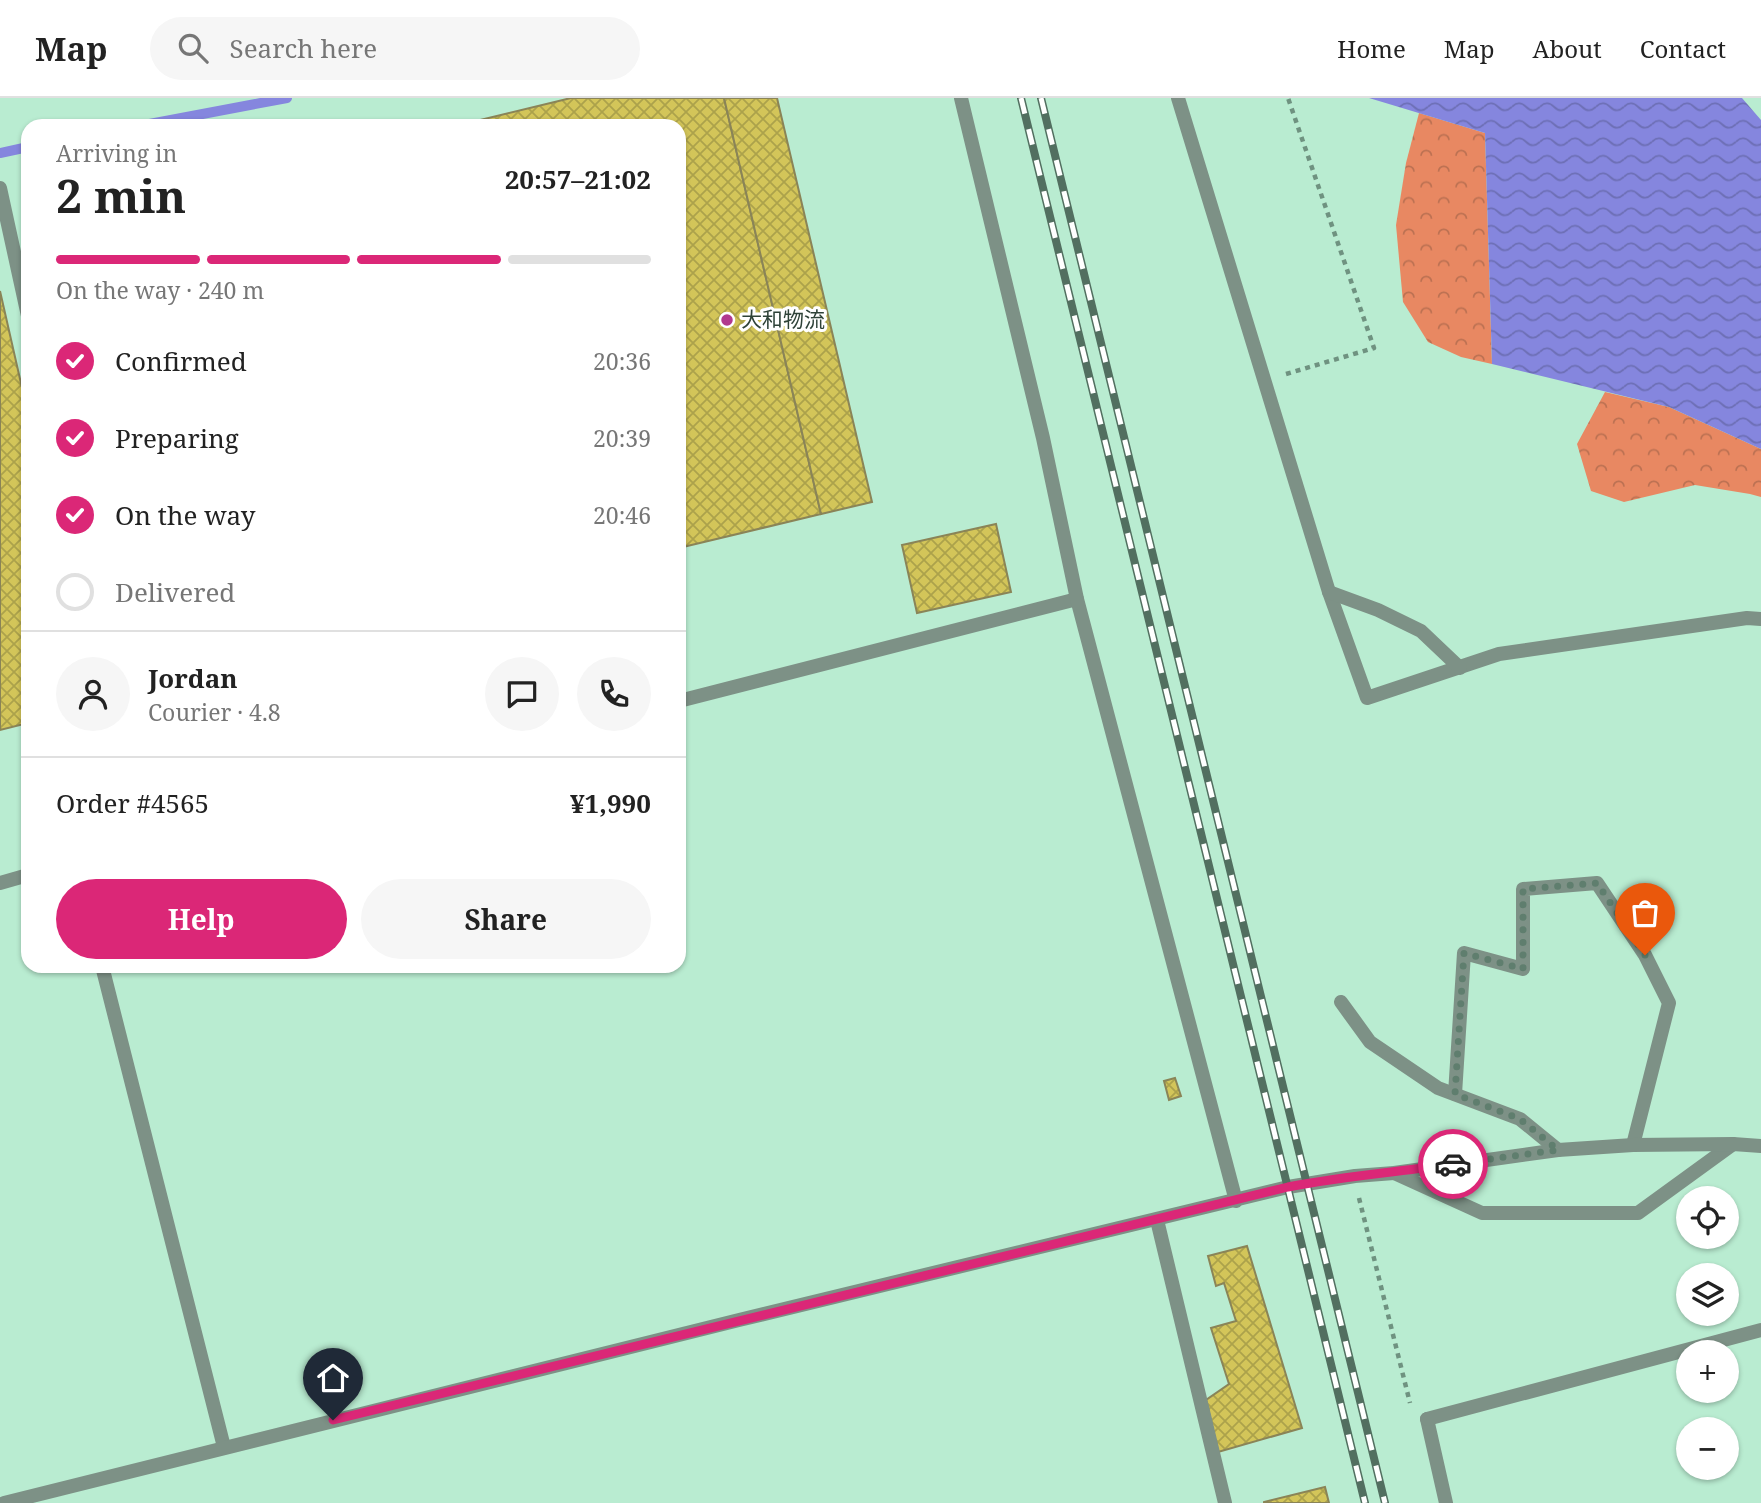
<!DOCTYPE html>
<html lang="en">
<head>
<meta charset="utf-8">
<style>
  body { margin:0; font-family:"Noto Serif","Noto Sans JP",serif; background:#f6f6f6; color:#222; height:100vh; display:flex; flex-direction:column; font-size:26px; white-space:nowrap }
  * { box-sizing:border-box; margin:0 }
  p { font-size:23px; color:#767676 }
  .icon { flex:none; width:38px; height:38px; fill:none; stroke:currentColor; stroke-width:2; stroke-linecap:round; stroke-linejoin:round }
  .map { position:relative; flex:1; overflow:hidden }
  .side { position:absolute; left:21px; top:21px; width:665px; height:854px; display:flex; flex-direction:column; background:#fff; border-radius:21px; box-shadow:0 2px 5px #0004 }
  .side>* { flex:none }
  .fabs { position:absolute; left:1676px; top:1088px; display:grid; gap:14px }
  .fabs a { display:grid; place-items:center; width:63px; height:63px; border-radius:50%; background:#fff; box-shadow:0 2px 5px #0004; font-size:35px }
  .pin { position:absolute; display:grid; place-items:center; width:60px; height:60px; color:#fff; margin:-72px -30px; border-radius:50% 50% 50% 0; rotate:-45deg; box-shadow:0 0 7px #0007 }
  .pin .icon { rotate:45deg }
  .courier { position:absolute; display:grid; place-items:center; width:70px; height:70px; margin:-35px; border:5px solid #db2777; border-radius:50%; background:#fff; color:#222; box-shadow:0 2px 9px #0007 }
  .headline em { font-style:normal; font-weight:700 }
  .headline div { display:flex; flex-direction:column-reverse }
  .headline { display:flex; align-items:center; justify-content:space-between; height:119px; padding:0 35px }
  h1 { font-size:46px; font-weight:700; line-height:52px }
  .bar { display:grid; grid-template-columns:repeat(4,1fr); gap:10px 7px; align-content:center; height:84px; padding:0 35px }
  .bar i { height:9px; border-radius:5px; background:#e0e0e0 }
  .bar .on { background:#db2777 }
  .bar p { grid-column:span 4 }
  .line { display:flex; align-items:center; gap:18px; padding:0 35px; border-top:2px solid #e0e0e0 }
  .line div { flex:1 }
  .round { display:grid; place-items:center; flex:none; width:74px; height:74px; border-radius:37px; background:#f6f6f6 }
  ol { padding:0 35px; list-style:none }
  li { display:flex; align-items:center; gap:21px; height:77px }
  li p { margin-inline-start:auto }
  li .icon { padding:7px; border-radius:50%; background:#db2777; color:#fff; stroke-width:4 }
  li:last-child { color:#767676 }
  li i { width:38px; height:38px; border:4px solid #e0e0e0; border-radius:50% }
  .action { display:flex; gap:14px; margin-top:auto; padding:14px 35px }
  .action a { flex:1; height:80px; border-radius:42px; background:#db2777; color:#fff; font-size:28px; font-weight:700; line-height:80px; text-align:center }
  .action a+a { background:#f6f6f6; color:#222 }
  header { display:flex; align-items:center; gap:42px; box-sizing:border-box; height:98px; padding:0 35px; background:#fff; border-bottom:2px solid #e0e0e0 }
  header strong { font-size:33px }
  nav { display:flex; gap:38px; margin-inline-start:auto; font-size:24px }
  .search { width:490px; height:63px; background:#f6f6f6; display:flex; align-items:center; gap:18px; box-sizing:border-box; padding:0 24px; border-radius:38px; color:#767676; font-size:26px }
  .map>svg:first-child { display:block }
</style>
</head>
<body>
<header>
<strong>Map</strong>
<div class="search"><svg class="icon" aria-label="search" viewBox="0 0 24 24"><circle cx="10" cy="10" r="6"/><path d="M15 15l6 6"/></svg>Search here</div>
<nav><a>Home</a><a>Map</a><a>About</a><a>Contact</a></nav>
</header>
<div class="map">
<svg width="1761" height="1405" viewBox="0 0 1761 1405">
  <defs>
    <pattern id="forest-crowns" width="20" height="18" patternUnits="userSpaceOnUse" patternTransform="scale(1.75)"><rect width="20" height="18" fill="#e88862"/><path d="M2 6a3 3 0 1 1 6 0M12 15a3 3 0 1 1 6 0" fill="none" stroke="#bc7152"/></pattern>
    <pattern id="water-waves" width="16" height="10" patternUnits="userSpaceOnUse" patternTransform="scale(1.75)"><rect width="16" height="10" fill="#8586de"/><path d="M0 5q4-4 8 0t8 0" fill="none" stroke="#6d6fb5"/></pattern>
    <pattern id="building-cross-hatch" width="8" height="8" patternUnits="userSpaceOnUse" patternTransform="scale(1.75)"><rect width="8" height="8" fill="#d3c559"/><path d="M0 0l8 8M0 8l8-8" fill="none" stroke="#aca24b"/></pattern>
  </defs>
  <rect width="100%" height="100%" fill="#b9ecd1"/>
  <!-- forest -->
  <g fill="url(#forest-crowns)">
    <path d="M1419 15 1485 35 1492 266 1461 259 1428 244 1403 204 1396 127 1406 65Z"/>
    <path d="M1605 294 1669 309 1761 351V399L1750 396 1695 387 1624 404 1591 393 1577 346Z"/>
  </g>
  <!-- water -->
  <path fill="url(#water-waves)" d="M1369 0H1742L1761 22V351L1669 309 1492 266 1485 35Z"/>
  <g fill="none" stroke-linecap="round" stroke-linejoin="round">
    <!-- stream -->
    <g stroke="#8586de" stroke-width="10">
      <path d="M139 28 287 0"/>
      <path d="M0 55 28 49"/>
    </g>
  </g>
  <!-- building -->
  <g fill="url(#building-cross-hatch)" stroke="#8a8457" stroke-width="2">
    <path d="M571 0H724L821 416 679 450V28H477L476 23Z"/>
    <path d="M724 0H777L872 404 821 416Z"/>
    <path d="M0 193 28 316V625L0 632Z"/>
    <path d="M996 426 1011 494 917 515 902 447Z"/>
    <path d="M1175 980 1181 998 1169 1002 1164 983Z"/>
    <path d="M1247 1148 1302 1330 1218 1354 1206 1302 1229 1286 1211 1230 1236 1223 1224 1185 1216 1188 1208 1158Z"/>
    <path d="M1325 1389 1329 1405H1264V1404Z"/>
  </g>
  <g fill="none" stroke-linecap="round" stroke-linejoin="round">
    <!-- path -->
    <g stroke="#6f9280" stroke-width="4.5" stroke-dasharray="5 5" stroke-linecap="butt">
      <path d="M1286 276 1374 250 1288 0"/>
      <path d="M1359 1100 1410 1305"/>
    </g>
    <!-- pedestrian -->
    <path stroke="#7d9186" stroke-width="14" d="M1394 1075 1482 1115H1638L1733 1046"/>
    <!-- minor -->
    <g stroke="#7d9186" stroke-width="14">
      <path d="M1178 0 1329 494 1367 600 1499 556 1747 520 1761 521"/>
      <path d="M0 90 28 218"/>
      <path d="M1329 494 1378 512 1421 533 1460 570"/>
      <path d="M679 603 1077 501"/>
      <path d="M0 785 28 777"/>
      <path d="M102 868 224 1349"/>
      <path d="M1341 904 1370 944 1438 990 1520 1021 1558 1052"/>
      <path d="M1455 996 1464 855 1523 871V791L1597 785 1645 857 1669 905 1633 1047"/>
      <path d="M1427 1321 1446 1405"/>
    </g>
    <!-- tertiary -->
    <g stroke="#7d9186" stroke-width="14">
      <path d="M961 0 1043 340 1077 501 1236 1103"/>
      <path d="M1157 1122 1225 1405"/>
      <path d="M1427 1321 1761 1232"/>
      <path d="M4 1405 739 1222 1288 1089 1355 1078 1394 1075 1558 1052 1633 1047 1733 1046 1761 1048"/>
    </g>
    <!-- rail casing -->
    <g stroke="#526f60" stroke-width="8">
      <g id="rail">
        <path d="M1021 0 1365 1405"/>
        <path d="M1041 0 1385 1405"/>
      </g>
    </g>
    <!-- rail -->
    <use href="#rail" stroke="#fff" stroke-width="5" stroke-dasharray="16" stroke-linecap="butt"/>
  </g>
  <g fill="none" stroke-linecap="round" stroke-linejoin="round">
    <!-- done -->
    <path stroke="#5f7e6e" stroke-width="7" stroke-dasharray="0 12.6" d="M1453 1066 1558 1052 1520 1021 1455 996 1464 855 1523 871V791L1597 785 1645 857"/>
    <!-- route -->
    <path stroke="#db2777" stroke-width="9" d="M333 1322 1288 1089C1343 1078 1398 1074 1453 1066"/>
  </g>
  <!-- markers -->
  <circle fill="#b1398e" stroke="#fff" stroke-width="2.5" cx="727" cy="222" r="7"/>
  <g text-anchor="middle" stroke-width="6" stroke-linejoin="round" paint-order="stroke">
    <!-- poi labels -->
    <g font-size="21" fill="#2e4238" stroke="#fff" text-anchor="start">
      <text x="741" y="229">大和物流</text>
    </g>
  </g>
</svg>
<div class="fabs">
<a><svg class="icon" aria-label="locate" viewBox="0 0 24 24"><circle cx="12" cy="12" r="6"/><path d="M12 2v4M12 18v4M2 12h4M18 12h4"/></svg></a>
<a><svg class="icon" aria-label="layers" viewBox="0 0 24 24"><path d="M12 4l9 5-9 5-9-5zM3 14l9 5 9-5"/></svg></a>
<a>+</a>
<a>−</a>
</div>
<div class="pin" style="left:1645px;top:857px;background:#ea580c"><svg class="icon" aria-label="bag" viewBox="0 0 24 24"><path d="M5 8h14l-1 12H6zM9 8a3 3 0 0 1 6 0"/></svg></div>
<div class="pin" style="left:333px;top:1322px;background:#1f2937"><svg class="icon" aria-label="home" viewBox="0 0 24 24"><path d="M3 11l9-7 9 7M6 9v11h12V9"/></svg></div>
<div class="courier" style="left:1453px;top:1066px"><svg class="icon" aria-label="car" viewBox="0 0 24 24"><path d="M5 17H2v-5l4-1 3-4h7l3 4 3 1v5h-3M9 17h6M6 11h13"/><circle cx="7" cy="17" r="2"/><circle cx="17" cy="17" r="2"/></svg></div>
<section class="side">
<div class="headline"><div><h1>2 min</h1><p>Arriving in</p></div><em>20:57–21:02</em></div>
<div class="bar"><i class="on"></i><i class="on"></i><i class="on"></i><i></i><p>On the way · 240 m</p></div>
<ol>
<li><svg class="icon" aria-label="check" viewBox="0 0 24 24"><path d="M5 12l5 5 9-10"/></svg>Confirmed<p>20:36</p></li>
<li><svg class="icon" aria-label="check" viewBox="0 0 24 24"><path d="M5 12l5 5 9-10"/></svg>Preparing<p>20:39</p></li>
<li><svg class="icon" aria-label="check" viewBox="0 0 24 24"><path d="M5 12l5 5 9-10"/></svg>On the way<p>20:46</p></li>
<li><i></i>Delivered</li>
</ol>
<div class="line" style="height:126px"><a class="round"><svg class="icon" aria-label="person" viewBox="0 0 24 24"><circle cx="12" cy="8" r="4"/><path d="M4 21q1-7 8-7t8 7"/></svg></a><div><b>Jordan</b><p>Courier · 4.8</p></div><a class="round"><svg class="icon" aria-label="chat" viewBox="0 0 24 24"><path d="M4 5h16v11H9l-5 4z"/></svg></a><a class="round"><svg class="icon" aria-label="phone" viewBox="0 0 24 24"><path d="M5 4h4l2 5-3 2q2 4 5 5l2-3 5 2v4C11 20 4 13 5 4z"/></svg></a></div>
<div class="line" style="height:91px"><div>Order #4565</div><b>¥1,990</b></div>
<div class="action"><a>Help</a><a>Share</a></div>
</section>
</div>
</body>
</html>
